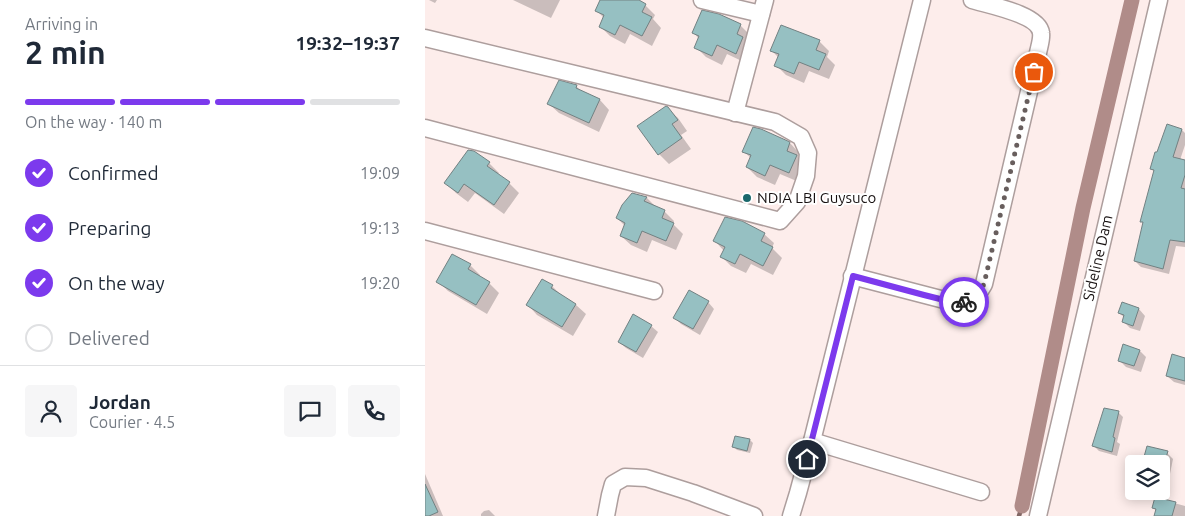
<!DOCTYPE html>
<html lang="en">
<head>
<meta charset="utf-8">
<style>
  body { margin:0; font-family:Ubuntu,sans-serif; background:#f6f6f7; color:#1f2937; height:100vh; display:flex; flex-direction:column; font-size:19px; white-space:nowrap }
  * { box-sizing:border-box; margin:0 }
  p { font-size:16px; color:#747a83 }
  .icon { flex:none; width:28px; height:28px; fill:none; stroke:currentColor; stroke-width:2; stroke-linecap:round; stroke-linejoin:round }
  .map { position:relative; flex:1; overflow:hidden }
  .details { display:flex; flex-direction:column; background:#fff; width:425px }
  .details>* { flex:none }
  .buttons { position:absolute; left:700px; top:455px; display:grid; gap:10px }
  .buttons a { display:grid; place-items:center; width:45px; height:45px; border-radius:5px; background:#fff; box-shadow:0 2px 12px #0003; font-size:25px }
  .pin { position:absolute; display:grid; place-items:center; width:42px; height:42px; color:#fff; margin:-21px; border:2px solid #fff; border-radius:50%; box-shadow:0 1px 5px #0007 }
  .courier { position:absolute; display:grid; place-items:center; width:50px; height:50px; margin:-25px; border:4px solid #7c3aed; border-radius:50%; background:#fff; color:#222; box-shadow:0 1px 6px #0007 }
  .overview em { font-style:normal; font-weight:600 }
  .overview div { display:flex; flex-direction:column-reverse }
  .overview { display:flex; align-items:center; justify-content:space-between; height:85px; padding:0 25px }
  h1 { font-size:32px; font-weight:600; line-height:38px }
  .bar { display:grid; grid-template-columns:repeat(4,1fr); gap:8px 5px; align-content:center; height:60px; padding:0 25px }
  .bar i { height:6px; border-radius:4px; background:#e0e1e3 }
  .bar .on { background:#7c3aed }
  .bar p { grid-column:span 4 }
  .line { display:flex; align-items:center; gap:12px; padding:0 25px; border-top:1px solid #e0e1e3 }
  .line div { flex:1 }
  .round { display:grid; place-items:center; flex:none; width:52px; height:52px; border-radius:5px; background:#f6f6f7 }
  ol { padding:0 25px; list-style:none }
  li { display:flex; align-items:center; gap:15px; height:55px }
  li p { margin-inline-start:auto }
  li .icon { padding:5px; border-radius:50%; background:#7c3aed; color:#fff; stroke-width:4 }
  li:last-child { color:#747a83 }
  li i { width:28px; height:28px; border:2px solid #e0e1e3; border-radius:50% }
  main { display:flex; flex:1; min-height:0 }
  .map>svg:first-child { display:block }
</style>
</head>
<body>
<main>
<section class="details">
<div class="overview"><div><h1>2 min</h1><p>Arriving in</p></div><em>19:32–19:37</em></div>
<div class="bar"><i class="on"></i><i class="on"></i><i class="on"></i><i></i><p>On the way · 140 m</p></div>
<ol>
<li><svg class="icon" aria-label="check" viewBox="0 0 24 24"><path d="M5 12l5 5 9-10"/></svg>Confirmed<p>19:09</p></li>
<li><svg class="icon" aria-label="check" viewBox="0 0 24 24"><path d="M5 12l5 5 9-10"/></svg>Preparing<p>19:13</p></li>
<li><svg class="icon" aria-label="check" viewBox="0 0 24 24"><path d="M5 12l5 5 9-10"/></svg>On the way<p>19:20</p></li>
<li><i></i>Delivered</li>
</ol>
<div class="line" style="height:90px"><a class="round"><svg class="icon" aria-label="person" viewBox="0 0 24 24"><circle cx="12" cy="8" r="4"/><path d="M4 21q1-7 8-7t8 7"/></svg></a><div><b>Jordan</b><p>Courier · 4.5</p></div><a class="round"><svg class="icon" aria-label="chat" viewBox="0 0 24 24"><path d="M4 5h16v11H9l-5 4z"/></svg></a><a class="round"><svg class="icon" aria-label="phone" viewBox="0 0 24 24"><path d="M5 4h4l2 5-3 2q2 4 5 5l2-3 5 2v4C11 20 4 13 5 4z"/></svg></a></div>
</section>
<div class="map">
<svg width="760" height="516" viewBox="0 0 760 516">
  <rect width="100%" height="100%" fill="#fdedeb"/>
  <!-- shadow -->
  <g fill="#0003">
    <path d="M4 0H12L10 3Z"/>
    <path d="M88 0H135L126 18Z"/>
    <path d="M177 0H211L220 5 230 15 228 19 236 28 227 46 205 34 200 44 185 36 175 26 179 18 171 10Z"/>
    <path d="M315 25 325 35 321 63 302 54 297 65 281 57 271 47 274 39 268 32Z"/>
    <path d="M394 41 404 51 402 57 410 65 404 79 384 71 379 83 361 75 351 65 354 58 347 51Z"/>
    <path d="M151 86 158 93 175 100 184 110 174 132 134 113 124 104Z"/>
    <path d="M242 108 253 118 262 131 256 135 266 149 244 164 234 154 214 127Z"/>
    <path d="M743 125 757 130 760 133V145L755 160 760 161V247L751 246 744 274 716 267 710 261 719 224 716 221 730 172 726 169Z"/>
    <path d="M335 130 365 143 374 153 373 158 381 166 374 182 355 174 350 185 332 177 322 167 326 158 319 152Z"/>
    <path d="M48 152 64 163 74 173 72 175 84 183 94 193 79 214 50 193 43 202 31 193 21 183Z"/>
    <path d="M208 194 222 198 231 207 239 211 249 221 248 224 258 234 251 250 227 240 222 252 206 245 196 236 200 226 192 218Z"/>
    <path d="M339 234 349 243 347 248 357 258 348 275 326 264 321 273 306 266 297 257 299 251 290 241Z"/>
    <path d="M28 255 45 265 55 275 54 277 64 283 74 293 62 314 23 291 13 281Z"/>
    <path d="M127 286 137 296 151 305 161 314 148 336 112 315 103 305Z"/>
    <path d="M283 302 289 309 275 335 256 324 250 318Z"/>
    <path d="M698 304 714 309 720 316 715 331 705 328 698 321 700 318 694 313Z"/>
    <path d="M226 326 233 332 218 358 201 348 194 342Z"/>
    <path d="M715 351 721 357 716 372 701 367 694 360Z"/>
    <path d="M760 359V385L749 382 742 376Z"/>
    <path d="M693 412 698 417 692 442 695 444 692 456 674 451 669 446Z"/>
    <path d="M325 440 328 443 325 453 312 450 309 447Z"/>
    <path d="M742 453 748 459 745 474 736 472V464Z"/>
    <path d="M0 474 18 516H0Z"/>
    <path d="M731 498 760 506V516H730L731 511 729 508Z"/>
    <path d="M64 510 70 516H56V514L59 511Z"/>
  </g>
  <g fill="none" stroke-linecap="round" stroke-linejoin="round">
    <!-- stream -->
    <path stroke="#826765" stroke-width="4.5" d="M594 516 597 506"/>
    <!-- canal -->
    <path stroke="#b08c89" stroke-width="15" d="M597 506 658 208 707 0"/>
  </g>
  <!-- building -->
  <g fill="#96c0c2" stroke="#728182">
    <path d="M175 0H214L221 4 217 12 227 17 217 36 195 25 190 35 174 27 179 15 170 11Z"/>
    <path d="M277 10 294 14 316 24 312 34 318 37 311 54 292 45 287 56 269 48 274 36 267 33Z"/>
    <path d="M356 25 395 40 391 50 401 54 394 70 374 62 369 74 349 66 354 54 345 51Z"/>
    <path d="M134 80 152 85 151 88 175 99 164 123 122 104Z"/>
    <path d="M241 106 243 107 253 120 247 124 257 138 233 155 212 126Z"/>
    <path d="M742 124 757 129 748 157 760 160V175L756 188 760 189V242L745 240 738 269 709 261 718 222H715L729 170 725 169 730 152H732Z"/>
    <path d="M328 127 336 129 365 142 362 151 372 155 364 173 345 165 340 176 321 167 326 155 317 152Z"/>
    <path d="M43 150 49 151 65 162 62 166 85 182 69 205 39 184 33 193 19 183Z"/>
    <path d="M207 193 222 197 219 201 240 210 237 218 249 223 241 241 217 231 212 243 195 236 200 223 191 218 197 205Z"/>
    <path d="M300 217 317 221 340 233 336 241 348 247 338 266 315 254 310 264 295 257 300 247 288 241Z"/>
    <path d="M27 254 46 264 43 269 65 282 51 305 11 282Z"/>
    <path d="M117 279 128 285 126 288 151 304 137 327 101 305Z"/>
    <path d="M264 290 284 301 268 329 248 318Z"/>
    <path d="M697 302 714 308 708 326 697 322 699 315 693 313Z"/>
    <path d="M208 314 227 325 211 352 193 342Z"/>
    <path d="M698 344 715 350 709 366 693 361Z"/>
    <path d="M747 354 760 358V381L741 376Z"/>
    <path d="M679 408 694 411 688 437 690 438 687 452 667 446Z"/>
    <path d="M310 436 325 439 322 451 307 447Z"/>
    <path d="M722 446 743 451 739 464H717Z"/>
    <path d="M0 484 13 512 4 516H0Z"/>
    <path d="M730 497 751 502 747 516H729L731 509 727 508Z"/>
  </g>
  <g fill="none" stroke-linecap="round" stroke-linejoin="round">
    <!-- minor casing -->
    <g stroke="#ad9e9d" stroke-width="19">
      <g id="minor">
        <path d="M277 0 336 14"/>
        <path d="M0 38 350 122 376 137 383 153 381 176 372 202 355 221 0 128"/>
        <path d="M310 113 340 0"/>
        <path d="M0 231 229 291"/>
        <path d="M427 276 531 303C549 302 551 298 559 284L613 53C614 47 617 39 616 33 614 14 563 5 547 0"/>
        <path d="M387 441 556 492"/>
        <path d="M181 516 185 495 188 484 200 477 221 478 268 493 329 516"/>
        <path d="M366 516 373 493 387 441 497 0"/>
        <path d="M613 516 734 0"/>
      </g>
    </g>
    <!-- minor -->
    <use href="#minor" stroke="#fff" stroke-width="16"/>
  </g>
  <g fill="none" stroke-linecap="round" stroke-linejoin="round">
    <!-- done -->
    <path stroke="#685e5d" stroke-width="5" stroke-dasharray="0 9" d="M539 302C551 301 554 293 559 284L609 72"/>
    <!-- route -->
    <path stroke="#7c3aed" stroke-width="6" d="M382 459 428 276 499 295 531 303 539 302"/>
  </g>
  <!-- markers -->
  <circle fill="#1a686c" stroke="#fff" stroke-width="2" cx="322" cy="198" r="5"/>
  <g text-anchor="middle" stroke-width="4" stroke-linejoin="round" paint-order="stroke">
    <!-- poi labels -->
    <g font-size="15" fill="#171111" stroke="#fff" text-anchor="start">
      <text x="332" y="203">NDIA LBI Guysuco</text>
    </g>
    <!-- street labels -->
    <g font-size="15" fill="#171111" stroke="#fff">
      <text transform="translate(673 258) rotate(-77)" y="5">Sideline Dam</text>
    </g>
  </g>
</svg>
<div class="buttons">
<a><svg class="icon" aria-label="layers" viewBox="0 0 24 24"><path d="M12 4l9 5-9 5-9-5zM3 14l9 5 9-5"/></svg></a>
</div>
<div class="pin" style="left:609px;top:72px;background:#ea580c"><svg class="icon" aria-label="bag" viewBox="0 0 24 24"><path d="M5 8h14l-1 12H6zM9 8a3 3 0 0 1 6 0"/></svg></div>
<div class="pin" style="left:382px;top:459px;background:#1f2937"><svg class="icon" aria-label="home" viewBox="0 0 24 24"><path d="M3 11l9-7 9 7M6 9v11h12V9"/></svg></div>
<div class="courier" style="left:539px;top:302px"><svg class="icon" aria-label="bike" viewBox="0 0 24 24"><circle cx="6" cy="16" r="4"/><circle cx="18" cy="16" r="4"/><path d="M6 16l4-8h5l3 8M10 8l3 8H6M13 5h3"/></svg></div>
</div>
</main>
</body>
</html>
